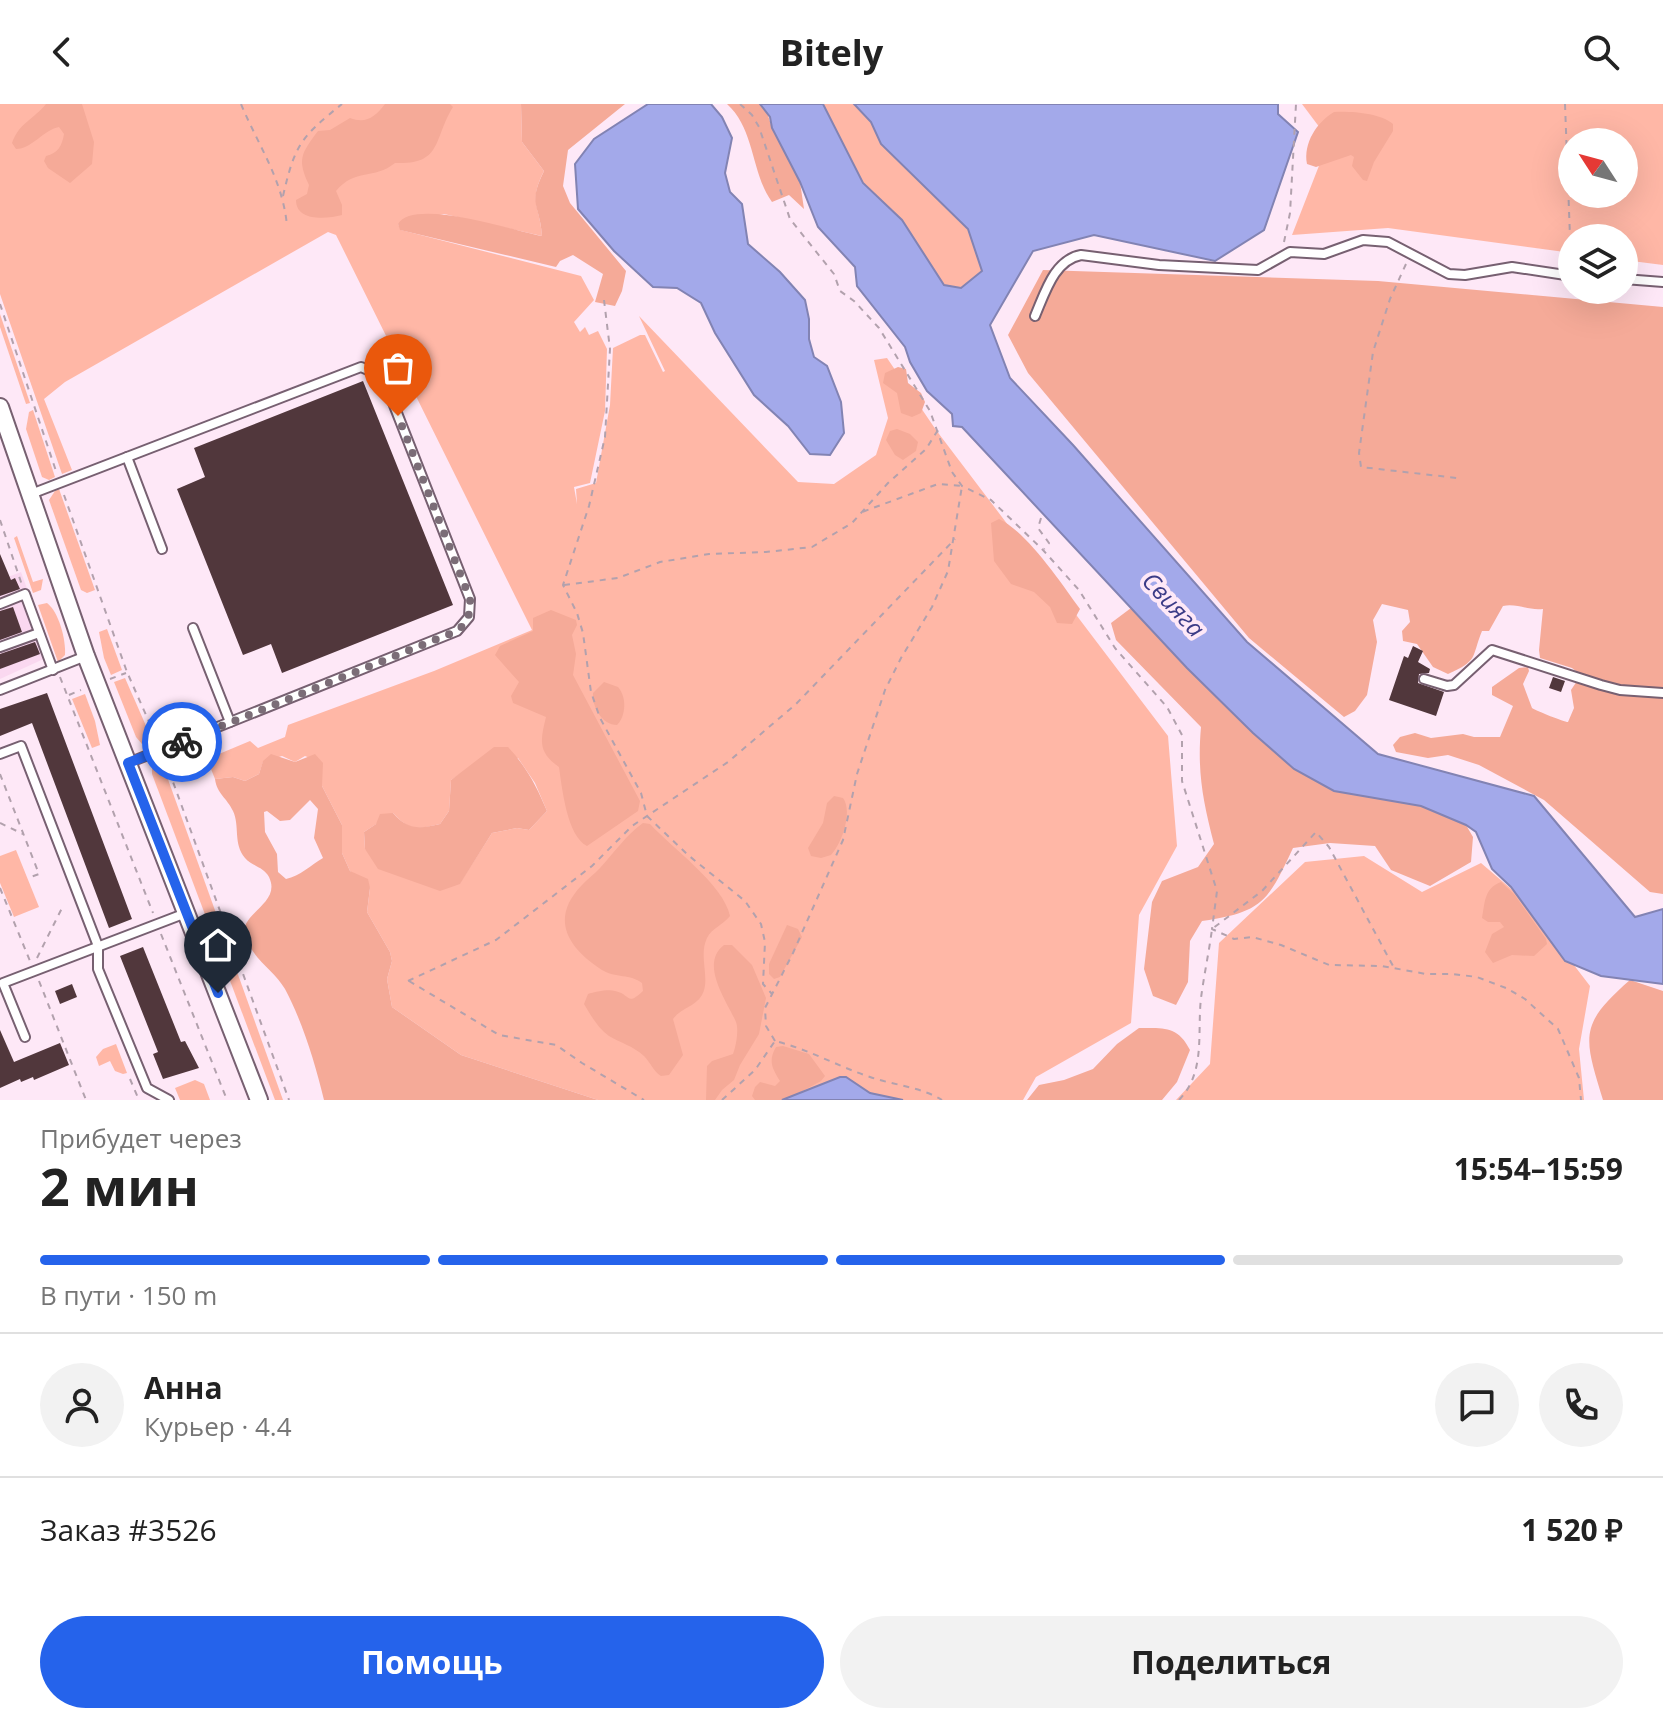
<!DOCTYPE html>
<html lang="ru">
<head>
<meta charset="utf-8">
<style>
  body { margin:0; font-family:"Open Sans",sans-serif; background:#f2f2f2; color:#222; height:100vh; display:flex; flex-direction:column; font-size:30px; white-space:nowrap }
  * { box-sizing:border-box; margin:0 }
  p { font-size:26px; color:#767676 }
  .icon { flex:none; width:44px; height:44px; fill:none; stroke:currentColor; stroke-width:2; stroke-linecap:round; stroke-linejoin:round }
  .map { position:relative; height:996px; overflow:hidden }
  .side { display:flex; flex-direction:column; background:#fff; flex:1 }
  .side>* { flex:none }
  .needle { width:52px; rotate:306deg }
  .controls { position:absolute; left:1558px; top:24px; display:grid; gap:16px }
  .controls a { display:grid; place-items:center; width:80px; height:80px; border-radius:50%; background:#fff; box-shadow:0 8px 32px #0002; font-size:40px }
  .pin { position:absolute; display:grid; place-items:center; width:68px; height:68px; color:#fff; margin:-82px -34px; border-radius:50% 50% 50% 0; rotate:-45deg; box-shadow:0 0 8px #0007 }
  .pin .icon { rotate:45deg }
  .courier { position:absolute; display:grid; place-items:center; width:80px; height:80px; margin:-40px; border:6px solid #2563eb; border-radius:50%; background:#fff; color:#222; box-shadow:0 2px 10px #0007 }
  .overview em { font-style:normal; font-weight:700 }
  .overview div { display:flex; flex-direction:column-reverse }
  .overview { display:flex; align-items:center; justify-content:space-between; height:136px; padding:0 40px }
  h1 { font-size:52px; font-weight:700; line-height:60px }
  .bar { display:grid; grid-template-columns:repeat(4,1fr); gap:12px 8px; align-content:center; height:96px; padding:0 40px }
  .bar i { height:10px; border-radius:6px; background:#e0e0e0 }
  .bar .on { background:#2563eb }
  .bar p { grid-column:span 4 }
  .line { display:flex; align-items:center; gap:20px; padding:0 40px; border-top:2px solid #e0e0e0 }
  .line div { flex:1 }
  .round { display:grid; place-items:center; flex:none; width:84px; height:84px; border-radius:42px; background:#f2f2f2 }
  .cta { display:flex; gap:16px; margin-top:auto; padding:16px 40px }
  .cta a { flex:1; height:92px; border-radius:48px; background:#2563eb; color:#fff; font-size:32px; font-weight:700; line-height:92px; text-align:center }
  .cta a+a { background:#f2f2f2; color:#222 }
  header { display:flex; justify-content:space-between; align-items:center; height:104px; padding:0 40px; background:#fff; font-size:36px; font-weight:700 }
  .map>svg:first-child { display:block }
</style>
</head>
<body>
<header><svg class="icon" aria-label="back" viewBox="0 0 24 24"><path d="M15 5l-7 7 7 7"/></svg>Bitely<svg class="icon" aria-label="search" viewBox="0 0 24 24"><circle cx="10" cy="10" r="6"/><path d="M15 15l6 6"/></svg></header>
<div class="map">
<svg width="1663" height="996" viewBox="0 0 1663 996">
  <rect width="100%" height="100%" fill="#fee8f7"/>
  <!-- built -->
  <path fill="#fad8f0" d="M21 468 50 548 48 553 0 575V476Z"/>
  <!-- green -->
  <g fill="#ffb7a6" fill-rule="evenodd">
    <path d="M0 0H521L522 38 544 67C528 98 540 102 542 132L444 110 398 120 401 126 581 172 594 196 574 218 580 228 585 223 589 231 598 227 607 245 605 307 590 379 574 383 577 400 576 385 596 379 610 301 613 244 640 231H645L663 268 665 267 639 212 798 378 834 380 876 351 888 314 874 256 887 254 936 326 1168 632 1177 742 1139 811 1131 919 1036 973 1023 996H903L870 989 846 973H840L782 996H598L461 951 392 903 387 875 392 857 390 848 367 808 370 784 350 767 342 749V721L322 682V659L305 652 295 658 282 652 263 658 259 670 245 677 233 673 215 675 207 655 250 637 258 644 285 633 288 621 434 567 532 526 339 137 336 131 328 128 65 278 44 295 72 366 62 370 0 190ZM518 654 535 679 547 707 529 726 517 724 492 729 460 779 365 745 364 728 393 709C410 728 418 725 440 720L449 707 451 676 469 664Z"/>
    <path d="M823 0H854L871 18 881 40 968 125 982 168 961 184 944 182 902 116 863 79Z"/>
    <path d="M1302 0H1663V161L1624 156V134H1572V149L1388 124 1292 131 1329 36ZM1572 38H1624V90H1572Z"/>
    <path d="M0 210 30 299 26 300 0 223Z"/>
    <path d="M33 306 55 373 49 376 42 373 26 325 29 308Z"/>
    <path d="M59 385 95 486 87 489 81 486 49 396 55 387Z"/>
    <path d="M17 432 33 478 43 475 41 486 33 489 14 434Z"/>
    <path d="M47 499C59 508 66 536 65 551L58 558 38 501Z"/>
    <path d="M107 525 122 566 111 571 104 554 99 528Z"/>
    <path d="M125 574 154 640H142L136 633 114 578Z"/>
    <path d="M85 590 95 617 100 641 92 644 72 595Z"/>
    <path d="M160 653 283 996H275L152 670V660Z"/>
    <path d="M16 746 39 803 14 813 0 779V752Z"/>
    <path d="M1364 752 1422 788 1481 759 1524 796 1590 882 1579 945 1584 996H1176L1210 960 1219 839 1305 758Z"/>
    <path d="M116 940 127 969 123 970 115 967 110 957 99 962 96 953 103 945Z"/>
    <path d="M195 976 204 980 210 996H180L175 984Z"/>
  </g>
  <!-- forest -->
  <g fill="#f5aa98" fill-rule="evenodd">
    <path d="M46 0H82L94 38 92 60 70 79 48 64 44 57 46 52C58 49 62 42 64 30L59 23C43 26 32 45 16 45L12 39C19 19 34 15 46 0Z"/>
    <path d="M385 0H450L453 3C433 35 443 61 395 59 374 76 355 64 336 87L342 101V111C327 115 296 118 296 96L307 90 309 81C297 55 301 50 318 27L330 26 350 14C366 20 375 13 385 0Z"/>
    <path d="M521 0H625L568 46 563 82 570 99 626 167 622 187 615 202 595 198 603 170 573 151 560 157 556 163 400 126 398 120C413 93 515 127 542 132 540 100 527 101 544 67L522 38Z"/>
    <path d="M727 0H760L766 5 772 24 800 78 804 105 789 91 772 98C751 69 755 25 727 0Z"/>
    <path d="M1334 8C1351 7 1380 9 1393 20V27L1374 58 1367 77 1363 76 1352 62 1354 53 1351 51 1316 63 1307 60C1303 39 1317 18 1334 8Z"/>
    <path d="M1043 166 1378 177 1663 203V790L1650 788 1544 696 1479 661 1448 651 1428 654 1396 648 1393 641 1400 633 1415 629 1431 634 1463 630 1474 633H1500L1513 602 1492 591V583L1519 564 1528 563 1529 567 1523 580 1532 604C1537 607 1564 618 1568 618L1574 604 1571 586 1577 577V568L1572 564 1540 554 1539 546 1543 505C1529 507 1517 499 1503 502L1489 527H1482C1471 554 1479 556 1448 570L1433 563 1417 540 1403 537 1402 527 1410 518 1408 506 1382 500 1373 516 1377 538 1367 591 1355 607 1344 613 1249 534 1028 269 1008 231Z"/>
    <path d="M898 263 906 265 908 279 921 289 925 298 921 309 912 313 901 309 897 289 883 279 885 269Z"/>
    <path d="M897 325 910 330 918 338 916 347 903 356 895 351 886 336 890 327Z"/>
    <path d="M999 415C1027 428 1061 479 1080 505L1072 520 1057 519 1050 503 1034 488 1011 480 994 457 991 419Z"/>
    <path d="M1131 504 1253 629 1334 687 1421 702 1466 721 1473 733 1471 758 1430 782 1391 766 1375 742 1330 739 1293 744C1268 798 1262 808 1202 817L1190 837 1188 878 1176 901 1153 892 1144 865 1152 798 1162 777 1198 763 1214 740C1203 697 1197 668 1201 623L1116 536 1111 519Z"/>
    <path d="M551 506 576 516 577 521 572 531 576 550 573 571 640 697 638 707 587 742C567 732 562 684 559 663 538 648 540 637 546 613L513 599 511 592 519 578 495 551 500 542 533 527V514Z"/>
    <path d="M604 578 618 583C627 593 626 612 617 621 602 621 592 603 593 589Z"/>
    <path d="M494 643H508C526 662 537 683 547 707L529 726 517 724 492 729 460 780 440 787 378 765 365 745 364 728 376 720 380 710 393 709C408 726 419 725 440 720L449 707 451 676Z"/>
    <path d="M271 650 295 658 315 650 323 659 322 682 342 721V749L350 767 368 775 370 784 367 808 390 848 392 857 387 875 392 903 461 951 598 996H324C315 959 303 919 285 885 274 866 251 854 245 831 239 809 282 800 269 773 264 763 252 762 245 754 233 740 240 722 233 707 227 694 217 690 215 675L233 673 245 677 259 670 263 657ZM310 696 318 705 314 734 323 754C311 761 300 772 286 775L278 768 277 750 265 728 264 708 267 707 280 717 290 716Z"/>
    <path d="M834 692 843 694C853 708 842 739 831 751L821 754 811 752 808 744 823 719 827 699Z"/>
    <path d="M643 719 650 720C672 744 724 781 730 812 723 821 712 824 707 834 698 853 711 875 702 891 695 903 681 904 673 915L683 951 669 971 661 972C653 967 651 959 644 952 633 942 621 939 609 932 598 924 591 912 584 900L588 890C595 888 608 885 615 887 631 890 626 903 643 887L642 879C631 870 615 874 602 866 568 844 549 815 582 781 587 775 595 770 600 764 614 749 626 731 643 719Z"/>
    <path d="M1501 778 1514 790 1546 835 1547 840 1534 852 1512 851 1493 859 1485 848 1492 830 1504 823 1500 818H1488L1482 814C1485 799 1484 784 1501 778Z"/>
    <path d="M787 821 798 825 802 833 780 873 774 875 769 870V860Z"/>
    <path d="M724 841H732L752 861 766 894 759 930 740 961 734 976 722 986 715 996H706L707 962 712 957 733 950C736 942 739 926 736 918 727 897 699 860 724 841Z"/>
    <path d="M1630 876 1663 887V996H1603C1584 933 1578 921 1630 876Z"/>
    <path d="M1139 924C1164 924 1178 922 1190 946L1177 978 1162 996H1027L1039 981 1064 976 1093 965 1117 940Z"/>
    <path d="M783 942 809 950 825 972 821 977 786 996H755L752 992 755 983 760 978 775 982 780 977C772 964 768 957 776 943Z"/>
  </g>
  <!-- water -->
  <g fill="#a3a9ea" stroke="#8283b3" stroke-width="2">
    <path d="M648 0H711L722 13 732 34 725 69 730 88 742 100 748 140 780 168 805 196 809 215V235L814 253 827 262 841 298 844 329 830 351 810 350 788 322 754 291 715 229 701 199 677 184 653 183 614 147 578 105 575 60 594 35Z"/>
    <path d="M760 0H823L863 79 902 116 944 181 961 184 982 167 968 125 881 40 871 18 854 0H1278V10L1298 28 1264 126 1215 157 1094 131 1033 147 990 221 1010 274 1073 341 1247 538 1378 650 1534 692 1635 813 1663 805V880L1601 872 1565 857 1511 783 1492 765 1476 728 1466 721 1421 702 1334 687 1294 665 1253 629 1187 564 962 323 953 322 952 310 927 287 910 258 905 243 857 182 855 163 818 123 800 78 772 24 770 13Z"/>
    <path d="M840 973H846L870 989 903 996H782Z"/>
  </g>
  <!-- building -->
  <g fill="#51373c">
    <path d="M363 277 453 501 282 569 271 540 243 551 177 385 205 373 194 344Z"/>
    <path d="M0 450 11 476 15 474 20 485 0 492Z"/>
    <path d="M13 503 22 528 0 536V507Z"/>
    <path d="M35 538 40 550 0 565V550Z"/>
    <path d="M1413 542 1423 547 1418 558 1430 565 1429 569 1419 570 1418 579 1444 588 1436 612 1389 596 1404 552 1408 554Z"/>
    <path d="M1553 573 1565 577 1561 588 1549 584Z"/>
    <path d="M47 589 132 815 109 824 32 619 0 632V605Z"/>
    <path d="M143 843 181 938 185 937 199 964 163 975 153 950 158 948 120 852Z"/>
    <path d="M72 880 77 893 60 900 55 887Z"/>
    <path d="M0 926 14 958 60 939 69 961 34 976 33 973 21 978 20 975 0 984Z"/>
  </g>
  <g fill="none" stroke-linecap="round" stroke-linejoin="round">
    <!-- lane casing -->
    <g stroke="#776071" stroke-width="12">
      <g id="lane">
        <path d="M1624 175 1663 178"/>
        <path d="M1035 212C1045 189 1054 156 1081 151L1159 161 1258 166 1290 148 1324 150 1363 136 1388 138 1449 170 1465 171 1512 163 1572 172"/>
        <path d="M127 353 162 445"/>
        <path d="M31 390 361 263 375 269 388 286 470 495 469 513 457 527 128 659"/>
        <path d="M0 500 25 490 53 566"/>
        <path d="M193 524 230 618"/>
        <path d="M0 543 39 529"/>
        <path d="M1424 575 1447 582 1454 581 1492 546 1601 581 1620 586 1663 589"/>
        <path d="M0 586 86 552"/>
        <path d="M0 650 21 642 98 842V865L147 984 169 996"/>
        <path d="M25 933 3 879 186 809"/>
      </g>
    </g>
    <!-- street casing -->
    <g stroke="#776071" stroke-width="20">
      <path id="street" d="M0 303 86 552 259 996"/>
    </g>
    <!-- path -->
    <g stroke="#b2a1ad" stroke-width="2" stroke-dasharray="6 6" stroke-linecap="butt">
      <path d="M241 0C258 41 283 76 287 122"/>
      <path d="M740 0 752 11 759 23 790 115 834 170 840 187 854 197 879 224 930 307 952 368 962 382 991 396 1043 446 1079 486 1115 544 1167 603 1182 631V677L1217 787 1212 825 1234 835 1252 833 1281 841 1329 861 1382 862 1426 870H1453L1477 873 1506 884 1525 895 1558 925 1579 974 1581 996"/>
      <path d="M1565 0 1571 159"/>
      <path d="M283 92C295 40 301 33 342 0"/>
      <path d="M1284 138 1290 109 1296 0"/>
      <path d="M1406 160 1390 195 1373 248 1359 349 1361 363 1457 374"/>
      <path d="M604 196 610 245 605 333 589 402 563 481 577 509 583 529 591 588 600 614 641 689 647 712 688 751 745 797 761 820 765 838 763 880 772 890"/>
      <path d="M0 200 57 370"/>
      <path d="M64 391 127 568 157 636"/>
      <path d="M1041 414 1038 424 1049 439 1044 445"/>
      <path d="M0 416 22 481"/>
      <path d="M564 481 618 474 660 458 709 450 766 448 812 443 852 419 888 379 926 345 938 326"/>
      <path d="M60 573 153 809"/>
      <path d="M110 575 126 569"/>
      <path d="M69 591 81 586"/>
      <path d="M165 656 289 996"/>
      <path d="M0 670 39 770 28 774"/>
      <path d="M0 719 23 730"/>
      <path d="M0 784 30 857"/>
      <path d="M161 830 227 996"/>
      <path d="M37 854 62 804"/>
      <path d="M39 877 86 996"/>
      <path d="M408 877 496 836 592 762 632 722 728 658 796 600 955 435"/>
      <path d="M409 877 499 931 556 941 582 959 644 996"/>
      <path d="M775 937 766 922 765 904 793 849 843 736 857 670 885 586 901 554 932 503 948 467 962 382 938 380 862 408"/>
      <path d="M130 975 139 996"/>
      <path d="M722 996 755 966 775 937C808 945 837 962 870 973 893 981 921 983 942 996"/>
      <path d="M1179 996C1206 968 1197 929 1201 894 1204 871 1209 848 1212 825L1262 787 1316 728 1329 743 1393 862"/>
    </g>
    <!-- lane -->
    <use href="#lane" stroke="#fff" stroke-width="8"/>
    <!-- street -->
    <use href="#street" stroke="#fff" stroke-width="16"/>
  </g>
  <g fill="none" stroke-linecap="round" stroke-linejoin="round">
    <!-- done -->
    <path stroke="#7b6d77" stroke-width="8" stroke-dasharray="0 14.4" d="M182 638 457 527C468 518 471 509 470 495L398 312"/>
    <!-- route -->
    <path stroke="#2563eb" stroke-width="10" d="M182 638 128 659 218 889"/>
  </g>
  <g text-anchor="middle" stroke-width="8" stroke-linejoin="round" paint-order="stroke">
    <!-- water labels -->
    <g font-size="24" font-style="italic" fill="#3c3c87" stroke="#fee8f7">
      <text transform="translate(1173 501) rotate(47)" y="8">Свияга</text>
    </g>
  </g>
</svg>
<div class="controls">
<a><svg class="needle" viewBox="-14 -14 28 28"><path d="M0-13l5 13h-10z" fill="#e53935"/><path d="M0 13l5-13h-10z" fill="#767676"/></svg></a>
<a><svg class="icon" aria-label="layers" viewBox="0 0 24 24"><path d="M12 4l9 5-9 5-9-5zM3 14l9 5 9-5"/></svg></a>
</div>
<div class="pin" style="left:398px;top:312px;background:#ea580c"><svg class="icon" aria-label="bag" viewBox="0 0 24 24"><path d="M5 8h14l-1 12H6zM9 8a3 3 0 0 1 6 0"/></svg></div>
<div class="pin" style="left:218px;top:889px;background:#1f2937"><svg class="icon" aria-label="home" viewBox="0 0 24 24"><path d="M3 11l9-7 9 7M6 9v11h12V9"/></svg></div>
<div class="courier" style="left:182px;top:638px"><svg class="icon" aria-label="bike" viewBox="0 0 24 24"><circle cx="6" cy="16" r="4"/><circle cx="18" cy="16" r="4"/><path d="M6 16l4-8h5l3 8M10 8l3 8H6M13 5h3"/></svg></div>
</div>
<section class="side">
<div class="overview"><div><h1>2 мин</h1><p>Прибудет через</p></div><em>15:54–15:59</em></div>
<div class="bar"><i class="on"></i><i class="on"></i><i class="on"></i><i></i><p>В пути · 150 m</p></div>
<div class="line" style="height:144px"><a class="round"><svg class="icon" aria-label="person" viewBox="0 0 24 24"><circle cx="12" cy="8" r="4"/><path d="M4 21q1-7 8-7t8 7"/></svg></a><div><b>Анна</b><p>Курьер · 4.4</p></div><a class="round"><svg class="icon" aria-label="chat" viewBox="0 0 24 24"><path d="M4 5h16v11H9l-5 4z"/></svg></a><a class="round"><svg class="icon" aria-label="phone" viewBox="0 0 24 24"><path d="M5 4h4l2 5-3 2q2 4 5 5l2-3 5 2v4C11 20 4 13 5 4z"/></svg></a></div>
<div class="line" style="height:104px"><div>Заказ #3526</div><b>1 520 ₽</b></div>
<div class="cta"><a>Помощь</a><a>Поделиться</a></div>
</section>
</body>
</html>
